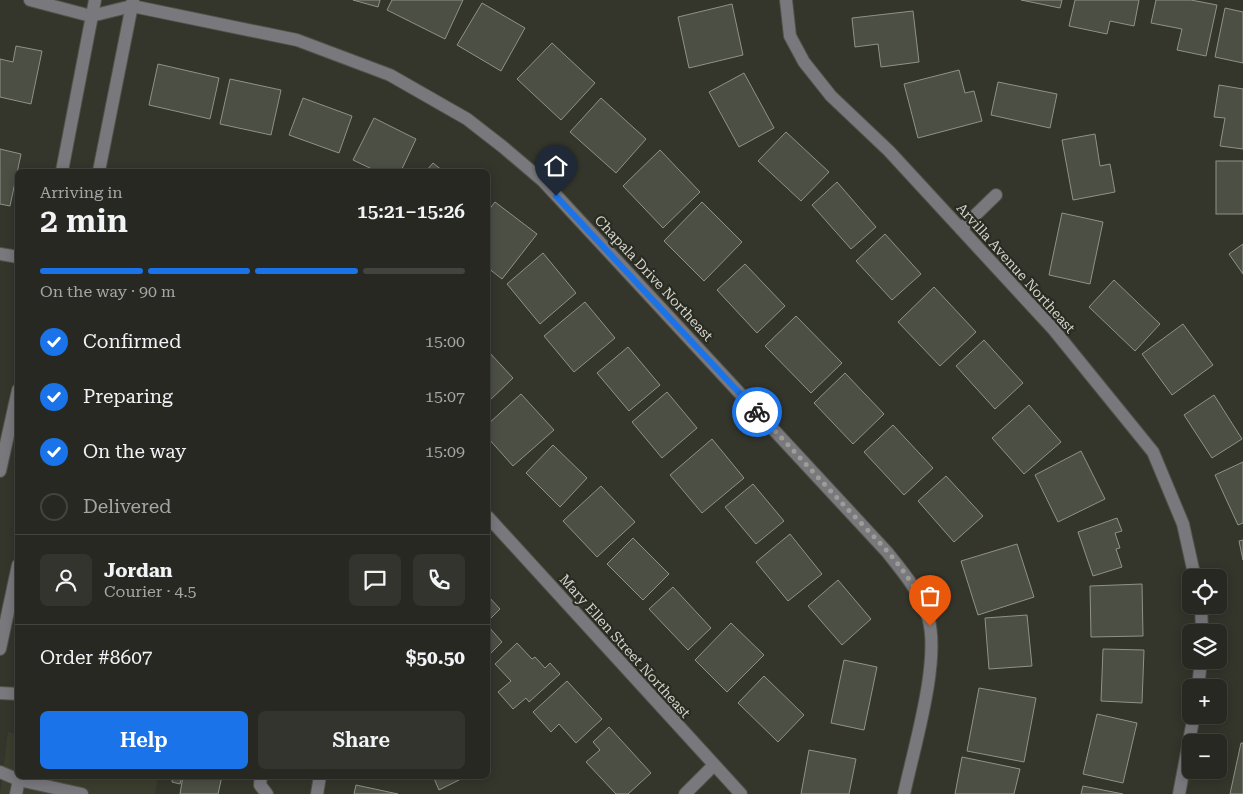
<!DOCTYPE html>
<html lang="en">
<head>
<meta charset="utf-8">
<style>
  body { margin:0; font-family:"Roboto Serif",serif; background:#33342e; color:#f1f3f6; height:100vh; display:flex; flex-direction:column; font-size:19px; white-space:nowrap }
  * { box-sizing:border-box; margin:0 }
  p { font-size:16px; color:#a4a6a5 }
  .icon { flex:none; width:28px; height:28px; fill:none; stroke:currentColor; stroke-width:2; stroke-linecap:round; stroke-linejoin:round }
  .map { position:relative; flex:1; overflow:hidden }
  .side { position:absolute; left:15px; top:169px; width:475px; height:610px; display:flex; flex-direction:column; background:#272821; border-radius:8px; box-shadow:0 2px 12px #0003,0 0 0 1px #43443f }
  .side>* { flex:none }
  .fabs { position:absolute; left:1182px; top:569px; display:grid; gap:10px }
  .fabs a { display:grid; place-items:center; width:45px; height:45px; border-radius:8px; background:#272821; box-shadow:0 2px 12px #0003,0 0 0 1px #43443f; font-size:25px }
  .pin { position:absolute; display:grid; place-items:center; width:42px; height:42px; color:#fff; margin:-51px -21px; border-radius:50% 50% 50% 0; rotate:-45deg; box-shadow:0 0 5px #0007 }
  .pin .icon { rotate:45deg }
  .courier { position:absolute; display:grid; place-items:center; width:50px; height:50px; margin:-25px; border:4px solid #1a73e8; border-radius:50%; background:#fff; color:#222; box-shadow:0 1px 6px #0007 }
  .overview em { font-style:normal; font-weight:600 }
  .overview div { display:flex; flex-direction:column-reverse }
  .overview { display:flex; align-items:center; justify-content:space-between; height:85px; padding:0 25px }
  h1 { font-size:32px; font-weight:600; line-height:38px }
  .bar { display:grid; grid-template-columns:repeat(4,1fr); gap:8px 5px; align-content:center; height:60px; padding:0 25px }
  .bar i { height:6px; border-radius:4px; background:#43443f }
  .bar .on { background:#1a73e8 }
  .bar p { grid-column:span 4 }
  .line { display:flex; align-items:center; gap:12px; padding:0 25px; border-top:1px solid #43443f }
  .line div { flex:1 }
  .round { display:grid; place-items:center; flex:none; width:52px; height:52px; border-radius:8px; background:#33342e }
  ol { padding:0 25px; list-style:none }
  li { display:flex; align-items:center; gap:15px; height:55px }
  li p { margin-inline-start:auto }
  li .icon { padding:5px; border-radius:50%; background:#1a73e8; color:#fff; stroke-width:4 }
  li:last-child { color:#a4a6a5 }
  li i { width:28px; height:28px; border:2px solid #43443f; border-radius:50% }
  .action { display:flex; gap:10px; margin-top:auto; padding:10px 25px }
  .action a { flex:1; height:58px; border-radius:8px; background:#1a73e8; color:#fff; font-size:20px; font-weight:600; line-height:58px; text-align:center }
  .action a+a { background:#33342e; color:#f1f3f6 }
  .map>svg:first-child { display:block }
</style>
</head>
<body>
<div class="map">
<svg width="1243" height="794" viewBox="0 0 1243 794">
  <rect width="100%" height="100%" fill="#34362c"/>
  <!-- built -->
  <path fill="#3b3e2e" d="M8 732 17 734 18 776H158L155 794H0Z"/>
  <!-- building -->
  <g fill="#4c4f44" stroke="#909287">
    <path d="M353 0H380L378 7Z"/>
    <path d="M392 0H463L445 39 387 10Z"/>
    <path d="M1021 0H1062L1060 8Z"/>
    <path d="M1075 0H1139L1134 26 1110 21 1107 34 1069 26Z"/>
    <path d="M1156 0H1191L1217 5 1206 56 1177 50 1182 29 1151 23Z"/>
    <path d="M482 3 525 28 501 71 457 45Z"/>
    <path d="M732 4 743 55 689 68 678 17Z"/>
    <path d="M1225 8 1243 12V63L1215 57Z"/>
    <path d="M913 11 919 62 881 67 878 44 855 47 852 18Z"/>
    <path d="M552 43 595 83 561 120 517 79Z"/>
    <path d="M16 46 42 51 31 104 0 97V59L13 62Z"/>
    <path d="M158 64 219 78 210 119 149 105Z"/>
    <path d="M959 70 965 93 974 91 982 121 918 138 904 84Z"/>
    <path d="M744 73 774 128 739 147 709 92Z"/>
    <path d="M230 79 281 90 271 135 220 124Z"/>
    <path d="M998 82 1057 94 1050 128 991 115Z"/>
    <path d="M1219 85 1243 89V149L1220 146 1225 118 1214 117Z"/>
    <path d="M303 98 352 116 339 153 289 135Z"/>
    <path d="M601 98 646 139 616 173 570 132Z"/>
    <path d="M374 118 416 139 401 171H376L353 160Z"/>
    <path d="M786 132 829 172 801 201 758 161Z"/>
    <path d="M1095 134 1100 166 1110 164 1115 192 1073 200 1062 140Z"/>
    <path d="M0 149 21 154 10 206 0 204Z"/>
    <path d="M660 150 700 192 663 228 623 186Z"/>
    <rect x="1216" y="161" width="27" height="53"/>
    <path d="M433 163 443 171H426Z"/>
    <path d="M837 182 876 227 851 249 812 205Z"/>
    <path d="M495 202 537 234 502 279 488 268V211Z"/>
    <path d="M702 202 742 242 704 281 664 241Z"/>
    <path d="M1062 213 1103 222 1090 284 1049 275Z"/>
    <path d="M885 234 921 274 892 300 856 261Z"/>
    <path d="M1243 244V274L1229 254Z"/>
    <path d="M543 253 576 293 540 324 507 284Z"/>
    <path d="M745 264 785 306 757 333 717 290Z"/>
    <path d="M1114 280 1160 324 1135 351 1089 307Z"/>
    <path d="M934 287 976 332 940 366 898 322Z"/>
    <path d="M585 302 615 338 574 372 544 336Z"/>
    <path d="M796 316 842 363 811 393 765 346Z"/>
    <path d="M1183 324 1213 365 1172 395 1142 354Z"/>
    <path d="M984 340 1023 383 995 409 956 366Z"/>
    <path d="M628 347 660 385 629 411 597 373Z"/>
    <path d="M488 351 513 378 488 402Z"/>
    <path d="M845 373 884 414 853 444 814 403Z"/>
    <path d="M667 392 697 428 662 458 632 422Z"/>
    <path d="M521 394 554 430 513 466 488 438V424Z"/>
    <path d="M1214 395 1242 439 1212 458 1184 415Z"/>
    <path d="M1029 405 1061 442 1024 474 992 438Z"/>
    <path d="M893 425 933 468 904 495 864 452Z"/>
    <path d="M712 439 744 478 702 513 670 475Z"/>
    <path d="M553 445 587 478 560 507 526 473Z"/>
    <path d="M1081 451 1105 499 1058 522 1035 475Z"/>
    <path d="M1243 462V523L1238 525 1215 475Z"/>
    <path d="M946 476 983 516 954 542 918 501Z"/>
    <path d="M753 484 784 521 756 544 725 507Z"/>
    <path d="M601 486 635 522 597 557 563 521Z"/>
    <path d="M1117 518 1122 531 1115 533 1120 548 1116 549 1122 567 1093 576 1078 532Z"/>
    <path d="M790 534 822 574 788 601 756 562Z"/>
    <path d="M633 538 669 574 643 600 607 564Z"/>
    <path d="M1243 540V560L1239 541Z"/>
    <path d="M1017 544 1034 597 978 615 961 561Z"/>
    <path d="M838 580 871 619 842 645 808 606Z"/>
    <path d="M1142 584 1143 636 1091 637 1090 586Z"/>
    <path d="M673 587 711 628 688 650 649 609Z"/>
    <path d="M488 596 500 609 488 621Z"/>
    <path d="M1027 615 1032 666 989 669 985 618Z"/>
    <path d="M731 623 764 655 727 692 695 660Z"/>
    <path d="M488 626 502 642 488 656Z"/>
    <path d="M517 643 532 659 535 657 545 668 550 663 560 674 529 702 526 698 513 709 498 692 511 681 495 664Z"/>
    <path d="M1103 649 1144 650 1142 703 1101 701Z"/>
    <path d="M844 660 877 667 864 730 831 723Z"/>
    <path d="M764 676 804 715 778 742 738 703Z"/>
    <path d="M567 681 602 719 576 743 559 724 551 732 533 712Z"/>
    <path d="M979 688 1036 698 1024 762 967 751Z"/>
    <path d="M1097 714 1137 723 1123 783 1083 774Z"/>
    <path d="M609 727 651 773 628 794H616L586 762 600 750 593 742Z"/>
    <path d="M1241 743H1243V794H1230Z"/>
    <path d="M809 750 856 759 849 794H801Z"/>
    <path d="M962 757 1020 769 1014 794H955Z"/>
    <path d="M173 776H182L180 784 172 782Z"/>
    <path d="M183 776H222L218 794H180Z"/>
    <path d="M433 776H467L439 790Z"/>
    <path d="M356 785 398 794H354Z"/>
    <path d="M1083 786 1123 794H1081Z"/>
  </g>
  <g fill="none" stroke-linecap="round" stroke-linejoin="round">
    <!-- minor casing -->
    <g stroke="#515349" stroke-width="14">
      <g id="minor">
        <path d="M30 0 91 16 132 6 297 40 390 75 467 119 503 147 543 181 887 552C903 572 920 592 928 617 941 660 914 747 904 794"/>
        <path d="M786 0 790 36 804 62 831 96 889 151 1054 330 1153 452 1183 524 1195 578"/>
        <path d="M62 171 95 0"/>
        <path d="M99 171 133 0"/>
        <path d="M961 229 996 195"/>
        <path d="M0 254 18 257"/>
        <path d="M0 471 18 390"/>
        <path d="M488 517 741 794"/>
        <path d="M1201 605 1202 632"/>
        <path d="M0 649 18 565"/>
        <path d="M1198 688 1201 660"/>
        <path d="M0 693 18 694"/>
        <path d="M0 772 19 780 16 794"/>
        <path d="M261 776 260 785 267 794"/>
        <path d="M19 780 82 794"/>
        <path d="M317 794 320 776"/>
        <path d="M685 794 713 766"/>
        <path d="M1179 794 1194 715"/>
      </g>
    </g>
    <!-- minor -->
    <use href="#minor" stroke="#79787d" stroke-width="12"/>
  </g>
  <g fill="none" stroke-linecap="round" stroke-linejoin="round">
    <!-- done -->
    <path stroke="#9b9d96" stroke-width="5" stroke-dasharray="0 9" d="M757 412C785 441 812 471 840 501 874 538 918 575 930 626"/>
    <!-- route -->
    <path stroke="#1a73e8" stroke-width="6" d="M556 196 757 412"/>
  </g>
  <g text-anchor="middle" stroke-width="4.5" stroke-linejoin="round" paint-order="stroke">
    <!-- street labels -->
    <g font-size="14" fill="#d3d5cf" stroke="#2a2c22">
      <text transform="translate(1016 268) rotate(48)" y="5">Arvilla Avenue Northeast</text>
      <text transform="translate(654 278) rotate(47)" y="5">Chapala Drive Northeast</text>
      <text transform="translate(625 646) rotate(48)" y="5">Mary Ellen Street Northeast</text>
    </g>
  </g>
</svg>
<div class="fabs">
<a><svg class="icon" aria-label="locate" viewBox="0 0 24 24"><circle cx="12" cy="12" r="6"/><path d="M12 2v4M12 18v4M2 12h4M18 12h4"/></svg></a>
<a><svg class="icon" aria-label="layers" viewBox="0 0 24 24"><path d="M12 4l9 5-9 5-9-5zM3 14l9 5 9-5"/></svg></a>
<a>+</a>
<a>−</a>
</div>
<div class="pin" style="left:930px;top:626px;background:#ea580c"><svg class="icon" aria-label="bag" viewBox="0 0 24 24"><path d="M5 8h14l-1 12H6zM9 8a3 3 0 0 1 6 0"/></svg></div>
<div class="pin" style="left:556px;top:196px;background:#1f2937"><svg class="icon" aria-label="home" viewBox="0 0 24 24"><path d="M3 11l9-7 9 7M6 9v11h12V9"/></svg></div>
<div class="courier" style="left:757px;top:412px"><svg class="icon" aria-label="bike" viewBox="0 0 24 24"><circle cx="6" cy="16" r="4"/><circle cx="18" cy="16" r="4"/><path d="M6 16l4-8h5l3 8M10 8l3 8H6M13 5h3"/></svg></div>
<section class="side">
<div class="overview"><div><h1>2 min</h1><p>Arriving in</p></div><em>15:21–15:26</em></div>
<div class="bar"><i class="on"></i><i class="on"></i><i class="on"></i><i></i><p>On the way · 90 m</p></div>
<ol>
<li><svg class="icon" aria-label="check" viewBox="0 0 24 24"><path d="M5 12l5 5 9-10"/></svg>Confirmed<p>15:00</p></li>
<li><svg class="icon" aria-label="check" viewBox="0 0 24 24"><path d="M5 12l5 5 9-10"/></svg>Preparing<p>15:07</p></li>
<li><svg class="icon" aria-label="check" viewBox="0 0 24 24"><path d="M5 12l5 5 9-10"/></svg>On the way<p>15:09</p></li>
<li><i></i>Delivered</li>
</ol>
<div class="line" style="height:90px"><a class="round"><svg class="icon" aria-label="person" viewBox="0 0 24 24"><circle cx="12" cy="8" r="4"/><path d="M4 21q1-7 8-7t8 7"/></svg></a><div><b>Jordan</b><p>Courier · 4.5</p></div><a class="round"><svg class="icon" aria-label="chat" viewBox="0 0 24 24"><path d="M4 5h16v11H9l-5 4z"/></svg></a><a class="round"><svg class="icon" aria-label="phone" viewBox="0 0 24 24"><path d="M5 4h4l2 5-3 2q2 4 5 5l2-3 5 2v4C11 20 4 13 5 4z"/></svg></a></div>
<div class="line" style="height:65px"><div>Order #8607</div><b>$50.50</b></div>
<div class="action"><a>Help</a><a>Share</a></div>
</section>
</div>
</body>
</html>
